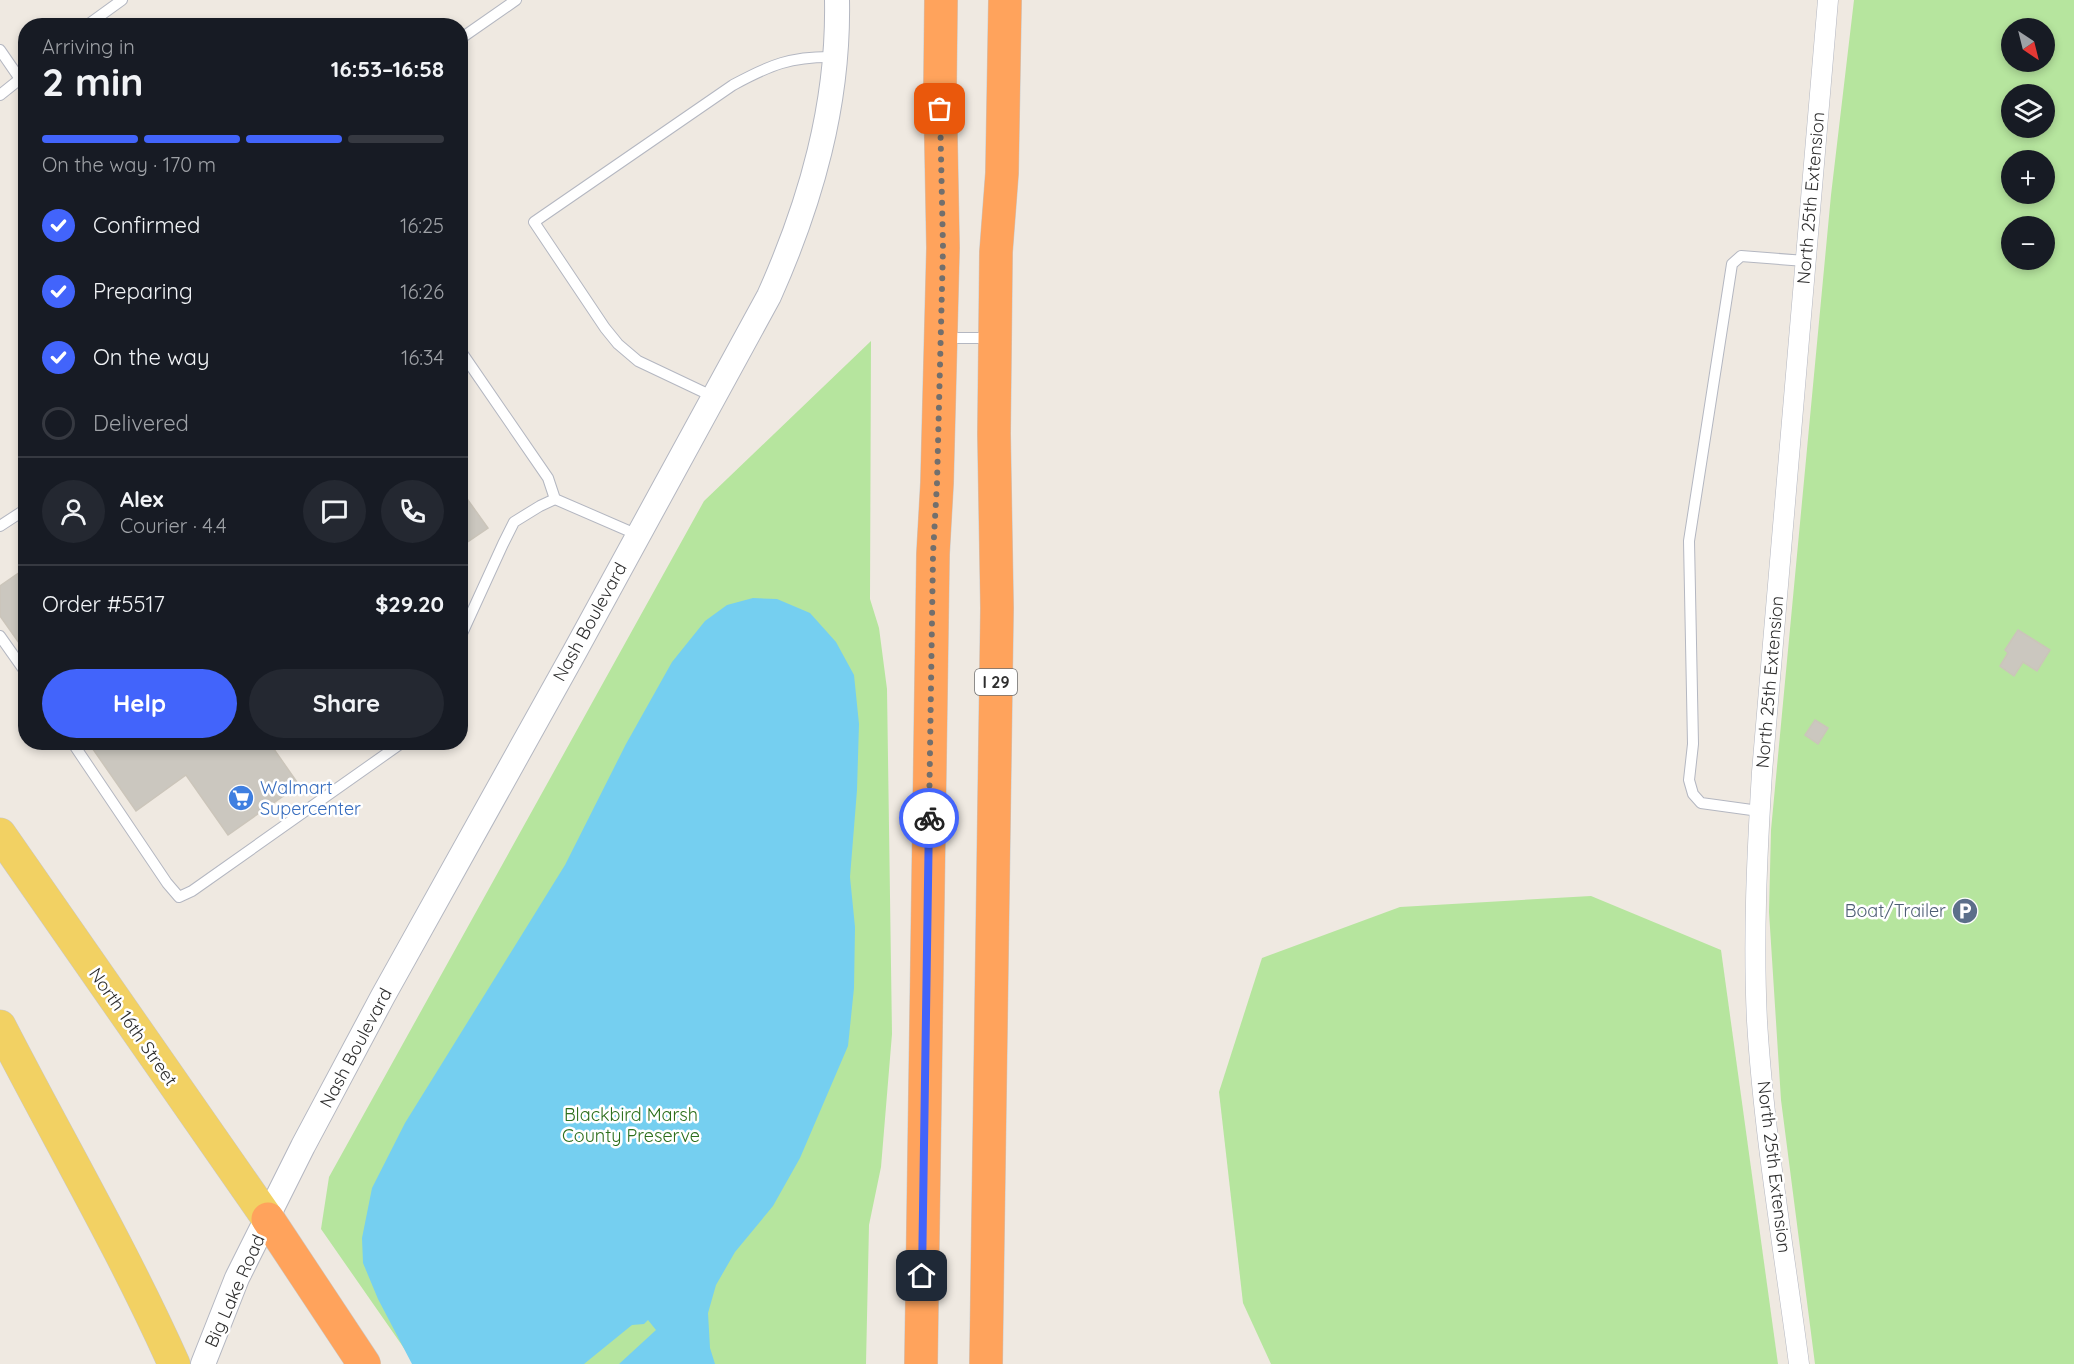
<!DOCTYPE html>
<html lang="en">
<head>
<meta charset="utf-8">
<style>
  body { margin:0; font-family:Quicksand,sans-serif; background:#242831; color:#f1f3f6; height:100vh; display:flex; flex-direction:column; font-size:22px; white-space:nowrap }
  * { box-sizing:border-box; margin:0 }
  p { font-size:20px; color:#9ea1a6 }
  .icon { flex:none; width:33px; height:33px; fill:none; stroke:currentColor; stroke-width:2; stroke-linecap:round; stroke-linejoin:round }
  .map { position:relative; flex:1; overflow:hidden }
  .drawer { position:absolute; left:18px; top:18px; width:450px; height:732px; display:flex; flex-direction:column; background:#171b24; border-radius:24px; box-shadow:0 3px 9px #0003 }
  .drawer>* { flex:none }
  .needle { width:39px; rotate:145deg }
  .fabs { position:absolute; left:2001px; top:18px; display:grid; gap:12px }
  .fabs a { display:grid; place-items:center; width:54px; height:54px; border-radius:50%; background:#171b24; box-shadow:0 3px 9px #0003; font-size:30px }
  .pin { position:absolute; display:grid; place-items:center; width:51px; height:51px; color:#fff; margin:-26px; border-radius:12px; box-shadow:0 3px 9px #0006 }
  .courier { position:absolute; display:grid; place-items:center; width:60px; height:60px; margin:-30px; border:4px solid #4264fb; border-radius:50%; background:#fff; color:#222; box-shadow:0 2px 8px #0007 }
  .overview em { font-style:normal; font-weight:800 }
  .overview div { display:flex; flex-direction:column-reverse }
  .overview { display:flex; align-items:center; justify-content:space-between; height:102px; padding:0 24px }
  h1 { font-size:39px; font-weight:800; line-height:45px }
  .bar { display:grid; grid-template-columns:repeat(4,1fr); gap:9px 6px; align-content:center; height:72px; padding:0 24px }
  .bar i { height:8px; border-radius:4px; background:#363941 }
  .bar .on { background:#4264fb }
  .bar p { grid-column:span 4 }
  .line { display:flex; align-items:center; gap:15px; padding:0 24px; border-top:2px solid #363941 }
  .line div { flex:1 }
  .round { display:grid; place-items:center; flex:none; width:63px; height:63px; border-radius:32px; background:#242831 }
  ol { padding:0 24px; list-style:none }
  li { display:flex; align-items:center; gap:18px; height:66px }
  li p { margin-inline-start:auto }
  li .icon { padding:6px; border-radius:50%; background:#4264fb; color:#fff; stroke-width:4 }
  li:last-child { color:#9ea1a6 }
  li i { width:33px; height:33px; border:3px solid #363941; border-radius:50% }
  .primary-button { display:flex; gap:12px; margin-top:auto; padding:12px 24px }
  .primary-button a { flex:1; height:69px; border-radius:36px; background:#4264fb; color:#fff; font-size:24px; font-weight:800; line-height:69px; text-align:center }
  .primary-button a+a { background:#242831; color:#f1f3f6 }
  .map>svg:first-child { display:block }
</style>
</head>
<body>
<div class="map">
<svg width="2074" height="1364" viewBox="0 0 2074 1364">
  <rect width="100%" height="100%" fill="#efe9e1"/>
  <!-- green -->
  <g fill="#b6e59e" fill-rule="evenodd">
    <path d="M1854 0H2074V1364H1815L1781 1100 1769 912 1771 830 1831 195ZM2012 28H2044V62H2012ZM2012 94H2044V128H2012ZM2012 160H2044V194H2012ZM2012 226H2044V260H2012Z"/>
    <path d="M871 341 870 599 879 628 887 689 892 1034 881 1167 869 1225 866 1364H415L321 1229 329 1177 704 501Z"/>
    <path d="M1591 896 1721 950 1778 1364H1271L1243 1303 1219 1092 1262 958 1400 907Z"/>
  </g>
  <!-- water -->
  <path fill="#75cff0" d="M753 598 777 599 810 613 836 642 854 675 859 724 857 790 850 877 855 927 854 988 848 1046 800 1158 773 1206 735 1252 716 1285 708 1313 710 1348 715 1364H619L656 1330 648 1320 644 1324 632 1325 584 1364H412L378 1299 363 1263 362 1238 372 1188 405 1123 565 865 626 744 672 662 705 621 727 605Z"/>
  <!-- building -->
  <g fill="#cbc7bf" stroke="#cbc5ba" stroke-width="1.5">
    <path d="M460 489 488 528 460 547Z"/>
    <path d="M26 568V653L0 616V586Z"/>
    <path d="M2018 630 2050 650 2037 671 2023 662 2014 676 2000 666 2008 653 2005 650Z"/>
    <path d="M1815 720 1828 728 1818 744 1805 735Z"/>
    <path d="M88 742H269L299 785 228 835 186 775 136 811Z"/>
  </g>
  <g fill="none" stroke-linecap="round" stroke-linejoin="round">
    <!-- service casing -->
    <g stroke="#b4b7c1" stroke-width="12">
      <g id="service">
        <path d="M86 26 122 0"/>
        <path d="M460 39 516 0"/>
        <path d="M0 50 20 79 26 82"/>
        <path d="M0 95 20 79 26 72"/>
        <path d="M944 338H992"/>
        <path d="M460 350 548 478 555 499 638 535"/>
        <path d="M714 397 638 361 618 344 605 328 534 222 733 85C770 65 791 56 835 57"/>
        <path d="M0 526 26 509"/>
        <path d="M0 636 26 673"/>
        <path d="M460 638 503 544 514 522 540 506 555 499"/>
        <path d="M72 742 167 883 179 897 192 891 403 742"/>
        <path d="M1759 811 1701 803 1693 794 1689 780 1693 744 1689 541 1732 264 1741 256 1805 261"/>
      </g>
    </g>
    <!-- minor casing -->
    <g stroke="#b4b7c1" stroke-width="21">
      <path id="minor" d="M1799 1364C1784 1250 1764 1136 1757 1021 1753 938 1757 855 1762 772L1828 0"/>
    </g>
    <!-- tertiary casing -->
    <g stroke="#b4b7c1" stroke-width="26">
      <path id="tertiary" d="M203 1364 237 1278 303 1146 383 996 574 653 769 296C811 202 839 104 837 0"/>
    </g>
    <!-- primary casing -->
    <g stroke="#c9c9c9" stroke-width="33">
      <g id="primary">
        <path d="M0 834 268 1219"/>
        <path d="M0 1026C58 1139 122 1248 174 1364"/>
      </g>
    </g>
    <!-- motorway casing -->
    <g stroke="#c9c9c9" stroke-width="34">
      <g id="motorway">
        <path d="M268 1219 364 1364"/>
        <path d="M921 1364 933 554 937 483 943 248 940 89 941 0"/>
        <path d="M986 1364 997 608 994 434 996 252 1002 173 1005 0"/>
      </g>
    </g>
    <!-- service -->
    <use href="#service" stroke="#fff" stroke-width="10"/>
    <!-- minor -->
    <use href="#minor" stroke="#fff" stroke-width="20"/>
    <!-- tertiary -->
    <use href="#tertiary" stroke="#fff" stroke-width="24"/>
    <!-- primary -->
    <use href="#primary" stroke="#f2d163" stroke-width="32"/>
    <!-- motorway -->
    <use href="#motorway" stroke="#ffa35c" stroke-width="33"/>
  </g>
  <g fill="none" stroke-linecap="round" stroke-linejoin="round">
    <!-- done -->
    <path stroke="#726f6d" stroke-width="6" stroke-dasharray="0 10.8" d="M929 818 933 554 937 483 943 248 940 109"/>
    <!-- route -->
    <path stroke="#4264fb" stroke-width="8" d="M922 1276 929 818"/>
  </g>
  <!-- icons -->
  <defs>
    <g id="supermarket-disc" transform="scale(1.35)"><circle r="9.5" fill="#3f7fe0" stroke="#fff"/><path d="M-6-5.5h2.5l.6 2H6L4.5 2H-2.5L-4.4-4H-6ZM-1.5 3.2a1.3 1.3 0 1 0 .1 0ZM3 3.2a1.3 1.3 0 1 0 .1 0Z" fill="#fff"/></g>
    <g id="parking-disc" transform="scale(1.35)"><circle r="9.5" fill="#5c6f8a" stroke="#fff"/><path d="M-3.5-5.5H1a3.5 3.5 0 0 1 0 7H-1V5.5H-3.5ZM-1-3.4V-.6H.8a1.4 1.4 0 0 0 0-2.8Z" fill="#fff"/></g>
  </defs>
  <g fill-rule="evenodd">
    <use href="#supermarket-disc" x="241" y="798"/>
    <use href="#parking-disc" x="1965" y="911"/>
  </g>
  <g text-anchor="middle" stroke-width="5" stroke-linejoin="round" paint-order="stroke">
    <!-- shield labels -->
    <rect fill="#fff" stroke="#6d6d6d" stroke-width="1.5" x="975" y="669" width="42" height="26" rx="4.5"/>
    <g font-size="16" font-weight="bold" fill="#2e2e2e">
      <text x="996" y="688">I 29</text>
    </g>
    <!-- street labels -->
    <g font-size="18" fill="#2e2e2e" stroke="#fff">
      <text transform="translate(1811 198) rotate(-85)" y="6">North 25th Extension</text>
      <text transform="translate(590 622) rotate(-61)" y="6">Nash Boulevard</text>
      <text transform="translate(1770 682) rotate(-85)" y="6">North 25th Extension</text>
      <text transform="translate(133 1027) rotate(55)" y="6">North 16th Street</text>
      <text transform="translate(356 1048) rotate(-62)" y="6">Nash Boulevard</text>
      <text transform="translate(1774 1167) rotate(83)" y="6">North 25th Extension</text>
      <text transform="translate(235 1291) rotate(-66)" y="6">Big Lake Road</text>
    </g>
    <!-- shop labels -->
    <g font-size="18" fill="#366cbe" stroke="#fff" text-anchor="start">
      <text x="260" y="794">Walmart<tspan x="260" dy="21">Supercenter</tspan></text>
    </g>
    <!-- service labels -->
    <g font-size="18" fill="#4e5e75" stroke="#fff" text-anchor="end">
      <text x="1946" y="917">Boat/Trailer</text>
    </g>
    <!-- park labels -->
    <g font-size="18" fill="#2c6e1b" stroke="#fff">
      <text x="631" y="1121">Blackbird Marsh<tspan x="631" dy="21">County Preserve</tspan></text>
    </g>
  </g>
</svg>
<div class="fabs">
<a><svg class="needle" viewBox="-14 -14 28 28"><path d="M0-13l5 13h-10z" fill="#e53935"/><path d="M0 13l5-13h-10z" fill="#9ea1a6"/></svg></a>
<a><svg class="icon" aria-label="layers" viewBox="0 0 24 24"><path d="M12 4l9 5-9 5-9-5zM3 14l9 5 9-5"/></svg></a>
<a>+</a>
<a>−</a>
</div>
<div class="pin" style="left:940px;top:109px;background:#ea580c"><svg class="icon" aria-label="bag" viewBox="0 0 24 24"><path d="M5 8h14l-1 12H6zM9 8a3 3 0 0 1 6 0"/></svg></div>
<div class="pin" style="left:922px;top:1276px;background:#1f2937"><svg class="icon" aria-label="home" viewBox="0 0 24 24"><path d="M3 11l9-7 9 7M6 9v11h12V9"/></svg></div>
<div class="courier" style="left:929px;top:818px"><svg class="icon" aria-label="bike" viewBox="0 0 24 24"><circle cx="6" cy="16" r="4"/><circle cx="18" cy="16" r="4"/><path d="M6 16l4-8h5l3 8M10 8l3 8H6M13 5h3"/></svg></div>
<section class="drawer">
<div class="overview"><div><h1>2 min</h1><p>Arriving in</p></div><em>16:53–16:58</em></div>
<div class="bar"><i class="on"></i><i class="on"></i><i class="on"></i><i></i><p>On the way · 170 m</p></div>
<ol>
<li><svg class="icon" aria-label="check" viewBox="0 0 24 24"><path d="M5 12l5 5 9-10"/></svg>Confirmed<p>16:25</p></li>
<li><svg class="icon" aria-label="check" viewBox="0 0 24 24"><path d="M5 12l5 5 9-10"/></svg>Preparing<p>16:26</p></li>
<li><svg class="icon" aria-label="check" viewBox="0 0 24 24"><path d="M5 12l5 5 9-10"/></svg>On the way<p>16:34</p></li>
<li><i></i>Delivered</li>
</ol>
<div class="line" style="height:108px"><a class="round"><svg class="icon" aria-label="person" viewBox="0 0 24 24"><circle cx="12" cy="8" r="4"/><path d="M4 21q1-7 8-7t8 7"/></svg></a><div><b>Alex</b><p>Courier · 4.4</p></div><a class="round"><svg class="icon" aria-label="chat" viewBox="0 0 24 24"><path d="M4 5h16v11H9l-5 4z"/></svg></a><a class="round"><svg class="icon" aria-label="phone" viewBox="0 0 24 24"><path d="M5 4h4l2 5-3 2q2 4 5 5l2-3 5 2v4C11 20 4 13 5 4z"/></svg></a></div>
<div class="line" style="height:78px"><div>Order #5517</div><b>$29.20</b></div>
<div class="primary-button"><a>Help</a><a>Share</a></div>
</section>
</div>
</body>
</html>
